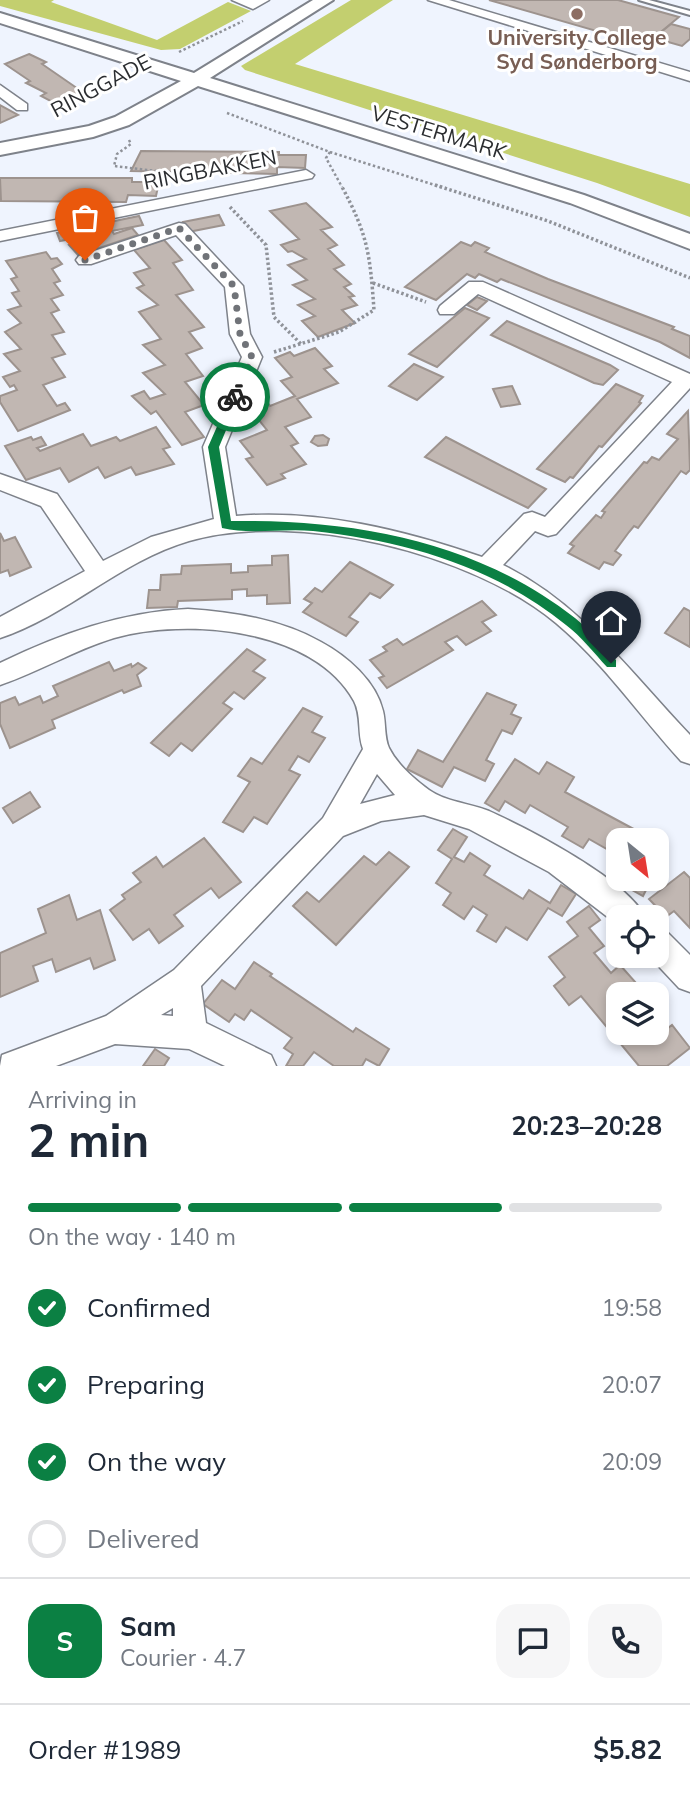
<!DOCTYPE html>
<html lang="en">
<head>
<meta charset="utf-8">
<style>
  body { margin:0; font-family:Mulish,sans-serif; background:#f6f6f7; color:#1f2937; height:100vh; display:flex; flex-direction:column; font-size:26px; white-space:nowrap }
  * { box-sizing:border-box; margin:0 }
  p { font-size:23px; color:#747a83 }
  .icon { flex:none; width:38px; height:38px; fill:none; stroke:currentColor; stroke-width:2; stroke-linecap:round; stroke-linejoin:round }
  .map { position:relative; height:1066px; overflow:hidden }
  .drawer { display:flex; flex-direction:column; background:#fff; flex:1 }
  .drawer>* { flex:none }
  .needle { width:46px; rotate:150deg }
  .fabs { position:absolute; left:606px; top:828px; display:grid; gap:14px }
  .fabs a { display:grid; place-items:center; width:63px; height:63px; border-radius:14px; background:#fff; box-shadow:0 4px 10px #0003; font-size:35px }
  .pin { position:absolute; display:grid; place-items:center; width:60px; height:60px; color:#fff; margin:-72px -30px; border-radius:50% 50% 50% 0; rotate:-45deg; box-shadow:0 0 7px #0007 }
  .pin .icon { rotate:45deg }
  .courier { position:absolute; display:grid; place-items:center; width:70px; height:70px; margin:-35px; border:5px solid #0b8043; border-radius:50%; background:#fff; color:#222; box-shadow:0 2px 9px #0007 }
  .summary em { font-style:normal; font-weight:700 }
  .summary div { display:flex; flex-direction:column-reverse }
  .summary { display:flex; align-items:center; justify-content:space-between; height:119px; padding:0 28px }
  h1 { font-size:46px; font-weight:700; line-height:52px }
  .bar { display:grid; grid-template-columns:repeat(4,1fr); gap:10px 7px; align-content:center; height:84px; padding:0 28px }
  .bar i { height:9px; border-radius:5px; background:#e0e1e3 }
  .bar .on { background:#0b8043 }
  .bar p { grid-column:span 4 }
  .line { display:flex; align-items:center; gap:18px; padding:0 28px; border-top:2px solid #e0e1e3 }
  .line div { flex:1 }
  .round { display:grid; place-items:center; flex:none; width:74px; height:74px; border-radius:21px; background:#f6f6f7 }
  ol { padding:0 28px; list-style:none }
  li { display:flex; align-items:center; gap:21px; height:77px }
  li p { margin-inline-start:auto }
  li .icon { padding:7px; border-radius:50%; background:#0b8043; color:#fff; stroke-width:4 }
  li:last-child { color:#747a83 }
  li i { width:38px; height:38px; border:4px solid #e0e1e3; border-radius:50% }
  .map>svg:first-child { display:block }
</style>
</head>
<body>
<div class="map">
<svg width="690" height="1066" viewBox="0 0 690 1066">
  <rect width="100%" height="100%" fill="#eff4fe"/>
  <!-- forest -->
  <g fill="#c3cf6f">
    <path d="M0 0H54L51 2 157 40 228 2 251 11 180 49 161 50 0 6Z"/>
    <path d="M351 0H393L295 64 690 184V217L597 183 245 70 241 66Z"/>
  </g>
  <!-- building -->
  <g fill="#c1b7b2" stroke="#9d938e" stroke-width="2">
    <path d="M489 0H618L679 17 645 45Z"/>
    <path d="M671 24 690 29V39L682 46 654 38Z"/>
    <path d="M29 54 46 62 42 64 84 93 58 105 41 96 46 93 26 83 30 81 5 64Z"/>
    <path d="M0 105 18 115 0 123Z"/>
    <path d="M141 151 279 152V155H306L305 168 277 167V174L131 171Z"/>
    <path d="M0 178H132V182H159L156 196 128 195 126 202 1 201Z"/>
    <path d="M306 203 332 227 321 230 337 245 328 249 344 265 334 269 351 284 344 287 354 296 349 297 357 305 342 310 355 323 318 337 302 321 315 316 298 305 315 299 293 285 307 280 288 265 306 259 292 251 288 252 281 245 299 239 270 211Z"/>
    <path d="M219 215 224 225 188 232 183 222Z"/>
    <path d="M139 216 143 225 60 241 57 233Z"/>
    <path d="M132 228 138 235 78 255 69 245 112 231 114 234Z"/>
    <path d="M164 240 182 260 173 263 193 290 176 295 204 327 189 332 202 348 186 354 203 376 185 382 204 405 185 412 204 437 182 445 156 411 151 414 132 396 144 391 150 399 165 394 143 373 165 365 143 345 161 339 139 312 158 305 137 288 144 285 134 273 150 268 134 250Z"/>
    <path d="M461 242 471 246 475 242 489 248 485 252 548 279 674 327 672 329 690 336V358L660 342 501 279 497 282 479 274 475 278 467 274 436 300 405 287Z"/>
    <path d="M46 252 51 259 57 258 62 264 52 269 60 281 54 283 63 295 51 299 59 310 51 313 64 332 52 335 65 354 52 358 65 377 43 385 57 406 65 403 70 410 18 431 0 402V396L17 390 14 385 10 387 3 377 20 371 4 354 21 349 5 332 21 323 8 310 21 306 12 293 19 291 11 279 17 277 6 261Z"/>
    <path d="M477 297 487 301 477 310 467 305Z"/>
    <path d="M465 308 489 318 437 367 409 354Z"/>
    <path d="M507 321 610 365 618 370 603 385 594 383 491 335Z"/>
    <path d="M315 348 332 366 324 369 338 383 297 399 311 417 285 427 298 443 291 446 306 464 281 474 285 478 267 485 246 459 253 457 240 441 267 430 250 409 267 402 270 406 295 396 281 381 292 377 275 358 290 352 294 356Z"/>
    <path d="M414 364 443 377 417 400 389 386Z"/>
    <path d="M616 384 643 396 639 402 641 403 602 447 599 446 573 478 570 477 565 482 537 469Z"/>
    <path d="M512 386 520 404 501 407 493 389Z"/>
    <path d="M688 411 690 470 686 474 681 471 638 528 634 526 629 532 615 551 621 555 613 565 604 562 599 569 568 553 574 546 570 544 596 515 601 518 605 512 602 511 644 462 647 463 652 457 659 460 678 439 667 434Z"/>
    <path d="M156 427 170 447 163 449 174 464 136 475 131 467 105 478 98 467 69 482 60 468 26 480 5 446 31 437 33 440 41 437 46 445 37 448 40 451 83 434 91 446 116 437 120 441Z"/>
    <path d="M323 435 329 439 327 445 318 446 311 442 315 436Z"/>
    <path d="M446 437 546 489 528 508 425 457Z"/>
    <path d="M0 533 4 541 15 537 31 567 10 576 8 570 0 573Z"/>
    <path d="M288 555 290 603 267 604V595L247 596V589L232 590V599L178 601 177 607 147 608 149 590H160L161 575 181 574 182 566 231 564V573L248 572V566L272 565V556Z"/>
    <path d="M350 562 393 585 380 598 370 593 349 617 358 622 346 636 303 612 312 603 304 599 315 588 322 592Z"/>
    <path d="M482 601 496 615 482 622 491 631 466 645 457 636 445 642 453 650 387 688 379 678 384 676 370 660 387 651 383 647 397 639 403 645Z"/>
    <path d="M684 608 690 611V647L665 633Z"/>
    <path d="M247 649 265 660 253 671 265 678 244 699 234 692 223 703 232 709 192 751 181 743 169 756 151 743Z"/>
    <path d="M109 662 114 671 131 664 132 667 138 663 146 668 137 675 141 686 124 693 122 690 52 720 55 728 10 748 0 724V703L15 697 19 705 40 696 43 703 58 696 53 686Z"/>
    <path d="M487 693 516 705 511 714 521 718 512 734 502 730 486 760 494 764 485 781 454 767 442 787 407 769 418 750 443 762Z"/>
    <path d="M303 708 322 717 312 732 325 738 309 762 298 756 289 770 300 775 267 824 254 817 243 832 223 822 250 782 238 776 251 758 262 764Z"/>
    <path d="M515 759 539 774 547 762 574 777 565 792 654 840H618V867L612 864 617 855 589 839 583 848 562 836 568 827 530 805 525 813 505 801 499 811 485 803Z"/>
    <path d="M30 792 40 807 13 823 3 808Z"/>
    <path d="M453 829 467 837 454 857 464 862 470 853 490 866 484 875 523 899 529 890 550 903 561 885 576 894 562 916 548 908 527 940 506 927 496 942 477 931 487 915 473 906 464 919 443 905 451 893 436 883 452 859 438 850Z"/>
    <path d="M204 838 241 882 219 898 211 888 174 915 183 926 159 943 149 929 133 940 110 910 125 899 122 895 141 882 133 873 156 857 163 867Z"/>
    <path d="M389 852 409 867 336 945 293 906 307 892 319 902 364 856 376 865Z"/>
    <path d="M684 872 690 878V928L674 911 666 917 649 899Z"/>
    <path d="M632 878H652L643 896 627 887Z"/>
    <path d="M69 895 77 920 100 910 115 960 94 969 90 958 56 972 52 959 33 966 38 981 0 997V953L46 933 38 909Z"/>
    <path d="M589 906 600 920 589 928 604 946 594 953 611 973 620 965 637 984 628 991 631 994H618V1032H656V1024L663 1032 672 1025 690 1048 667 1066H639L581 996 569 1005 554 986 565 977 549 957 578 936 567 922Z"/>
    <path d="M254 962 272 974 270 976 353 1032 356 1028 389 1049 379 1066 366 1059 362 1066H334L314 1052 303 1066H286L293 1054 284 1048 292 1038 251 1010 244 1020 235 1014 229 1022 203 1004 222 980 235 989Z"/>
    <path d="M155 1049 169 1058 164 1066H143Z"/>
  </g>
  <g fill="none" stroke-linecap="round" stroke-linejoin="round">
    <!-- service casing -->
    <g stroke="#7e828a" stroke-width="4">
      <path id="service" d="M639 0H649L690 11V15Z"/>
    </g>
    <!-- minor casing -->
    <g stroke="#7e828a" stroke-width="3">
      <g id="minor">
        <path d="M232 0H269L253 9Z"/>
        <path d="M428 0H449L690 72V81Z"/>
        <path d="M0 85 27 104V110H17L0 97Z"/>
        <path d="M306 170 314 175 312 178 0 241V231Z"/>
        <path d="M179 223 185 224 243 286 250 334 262 357 225 447 236 516C319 509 404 530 482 557L524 514 532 512 545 517 672 382 478 294 454 314H440L438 310 440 306 469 282H483L690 374V388L556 534 548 536 535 531 503 565C583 605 630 672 690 735V764L681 761C639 715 604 663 556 623 471 552 296 510 189 541 120 561 67 616 0 638V617L85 571 41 506 0 490V474L57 494 103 561 151 537 214 519 203 447 242 357 230 334 225 287 176 235 91 264H79L76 260 79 256Z"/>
        <path d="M188 609C233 612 280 619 321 642 347 656 376 681 383 711 386 723 384 737 389 748 397 764 414 779 429 790 446 802 469 803 489 811 527 828 628 880 645 917H618V925L549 872 469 829 424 815 381 821 343 836 201 986 206 1023 271 1055 276 1066H225L189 1049 115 1044 56 1066H0L2 1055 106 1016 174 970 323 818 363 749C357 734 362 716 354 701 313 627 185 618 114 638 74 650 39 672 0 685V663C60 634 121 612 188 609ZM377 774 395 795 360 804ZM173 1008V1016L161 1015Z"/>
        <path d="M656 928 667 932 690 955V992L679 988 649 956H656Z"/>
      </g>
    </g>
    <!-- tertiary casing -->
    <g stroke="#7e828a" stroke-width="4">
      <path id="tertiary" d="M313 0H333L210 78 584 195 690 234V249L570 203 198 86 129 125 93 137 0 155V143L89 126 115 117 181 81 0 23V13L194 73Z"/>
    </g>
    <!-- path-far1 -->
    <g stroke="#8f9299" stroke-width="2.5" stroke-dasharray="2.5 2.5" stroke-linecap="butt">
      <path d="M179 52 243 21"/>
      <path d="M227 113 330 152 441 187"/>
      <path d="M129 140 131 144 117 154 114 166 181 174 186 180"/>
      <path d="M330 152 326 158 342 187"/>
    </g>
    <!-- path -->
    <g stroke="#8f9299" stroke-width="3.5" stroke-dasharray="2.5 2.5" stroke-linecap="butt">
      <path d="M435 185 548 221 690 278"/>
      <path d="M230 207 266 245 274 317 301 344"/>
      <path d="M373 283 426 302"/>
      <path d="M274 352 339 332 374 310C370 254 368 235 341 185"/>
    </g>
    <!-- service -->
    <use href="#service" fill="#fff" fill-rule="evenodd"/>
    <!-- minor -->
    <use href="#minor" fill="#fff" fill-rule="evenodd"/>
    <!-- tertiary -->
    <use href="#tertiary" fill="#fff" fill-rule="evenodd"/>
  </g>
  <!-- route -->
  <path fill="#0b8043" d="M235 393 240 397 219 447 231 521C353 519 477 541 575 618 590 630 603 646 616 660V667H607C594 653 581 636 566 625 493 566 405 541 313 531 284 528 250 535 222 528L208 447 230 397Z"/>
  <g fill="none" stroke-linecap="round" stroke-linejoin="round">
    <!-- done -->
    <path stroke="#707378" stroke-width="7" stroke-dasharray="0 12.6" d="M85 260 179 228 234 286 240 334 252 357 235 397"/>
  </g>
  <!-- markers -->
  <circle fill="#8d6e63" stroke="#fff" stroke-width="2.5" cx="577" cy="14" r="7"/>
  <g text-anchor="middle" stroke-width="6" stroke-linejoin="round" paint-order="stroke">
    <!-- far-education labels -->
    <g font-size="21" font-weight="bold" fill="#785e54" stroke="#fff">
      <text x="577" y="45">University College<tspan x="577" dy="24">Syd Sønderborg</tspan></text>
    </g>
    <!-- far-street labels -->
    <g font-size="21" fill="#2b2d30" stroke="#fff">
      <text transform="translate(101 86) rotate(-28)" y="7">RINGGADE</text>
      <text transform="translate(439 133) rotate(17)" y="7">VESTERMARK</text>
      <text transform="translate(210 170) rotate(-11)" y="7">RINGBAKKEN</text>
    </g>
  </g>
</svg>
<div class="fabs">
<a><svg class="needle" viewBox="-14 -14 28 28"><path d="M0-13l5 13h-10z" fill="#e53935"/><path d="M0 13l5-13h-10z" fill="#747a83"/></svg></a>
<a><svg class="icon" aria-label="locate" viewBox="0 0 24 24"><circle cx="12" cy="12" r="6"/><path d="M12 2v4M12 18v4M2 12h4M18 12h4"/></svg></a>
<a><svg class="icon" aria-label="layers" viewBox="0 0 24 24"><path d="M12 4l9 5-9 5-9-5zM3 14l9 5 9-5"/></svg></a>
</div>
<div class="pin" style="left:85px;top:260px;background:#ea580c"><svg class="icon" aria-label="bag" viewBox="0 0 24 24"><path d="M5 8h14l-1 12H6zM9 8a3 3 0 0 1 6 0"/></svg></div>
<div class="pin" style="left:611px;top:663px;background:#1f2937"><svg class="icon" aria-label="home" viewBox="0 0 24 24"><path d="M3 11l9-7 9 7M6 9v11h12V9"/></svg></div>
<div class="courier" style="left:235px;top:397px"><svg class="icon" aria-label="bike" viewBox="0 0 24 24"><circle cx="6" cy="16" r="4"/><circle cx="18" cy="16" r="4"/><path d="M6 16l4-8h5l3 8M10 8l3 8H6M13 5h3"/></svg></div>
</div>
<section class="drawer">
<div class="summary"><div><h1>2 min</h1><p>Arriving in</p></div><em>20:23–20:28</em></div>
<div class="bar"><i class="on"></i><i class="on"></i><i class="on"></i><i></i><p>On the way · 140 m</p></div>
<ol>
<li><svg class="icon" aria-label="check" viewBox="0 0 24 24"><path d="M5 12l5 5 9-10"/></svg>Confirmed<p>19:58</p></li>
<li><svg class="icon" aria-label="check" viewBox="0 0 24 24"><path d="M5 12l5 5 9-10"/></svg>Preparing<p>20:07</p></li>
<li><svg class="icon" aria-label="check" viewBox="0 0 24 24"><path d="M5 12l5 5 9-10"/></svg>On the way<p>20:09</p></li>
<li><i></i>Delivered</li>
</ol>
<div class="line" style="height:126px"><b class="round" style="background:#0b8043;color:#fff">S</b><div><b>Sam</b><p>Courier · 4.7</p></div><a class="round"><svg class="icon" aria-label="chat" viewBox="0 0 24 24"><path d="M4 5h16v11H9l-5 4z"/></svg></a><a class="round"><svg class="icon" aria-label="phone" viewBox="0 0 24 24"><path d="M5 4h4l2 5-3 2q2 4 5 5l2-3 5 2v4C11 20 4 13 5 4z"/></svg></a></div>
<div class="line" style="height:91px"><div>Order #1989</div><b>$5.82</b></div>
</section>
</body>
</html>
